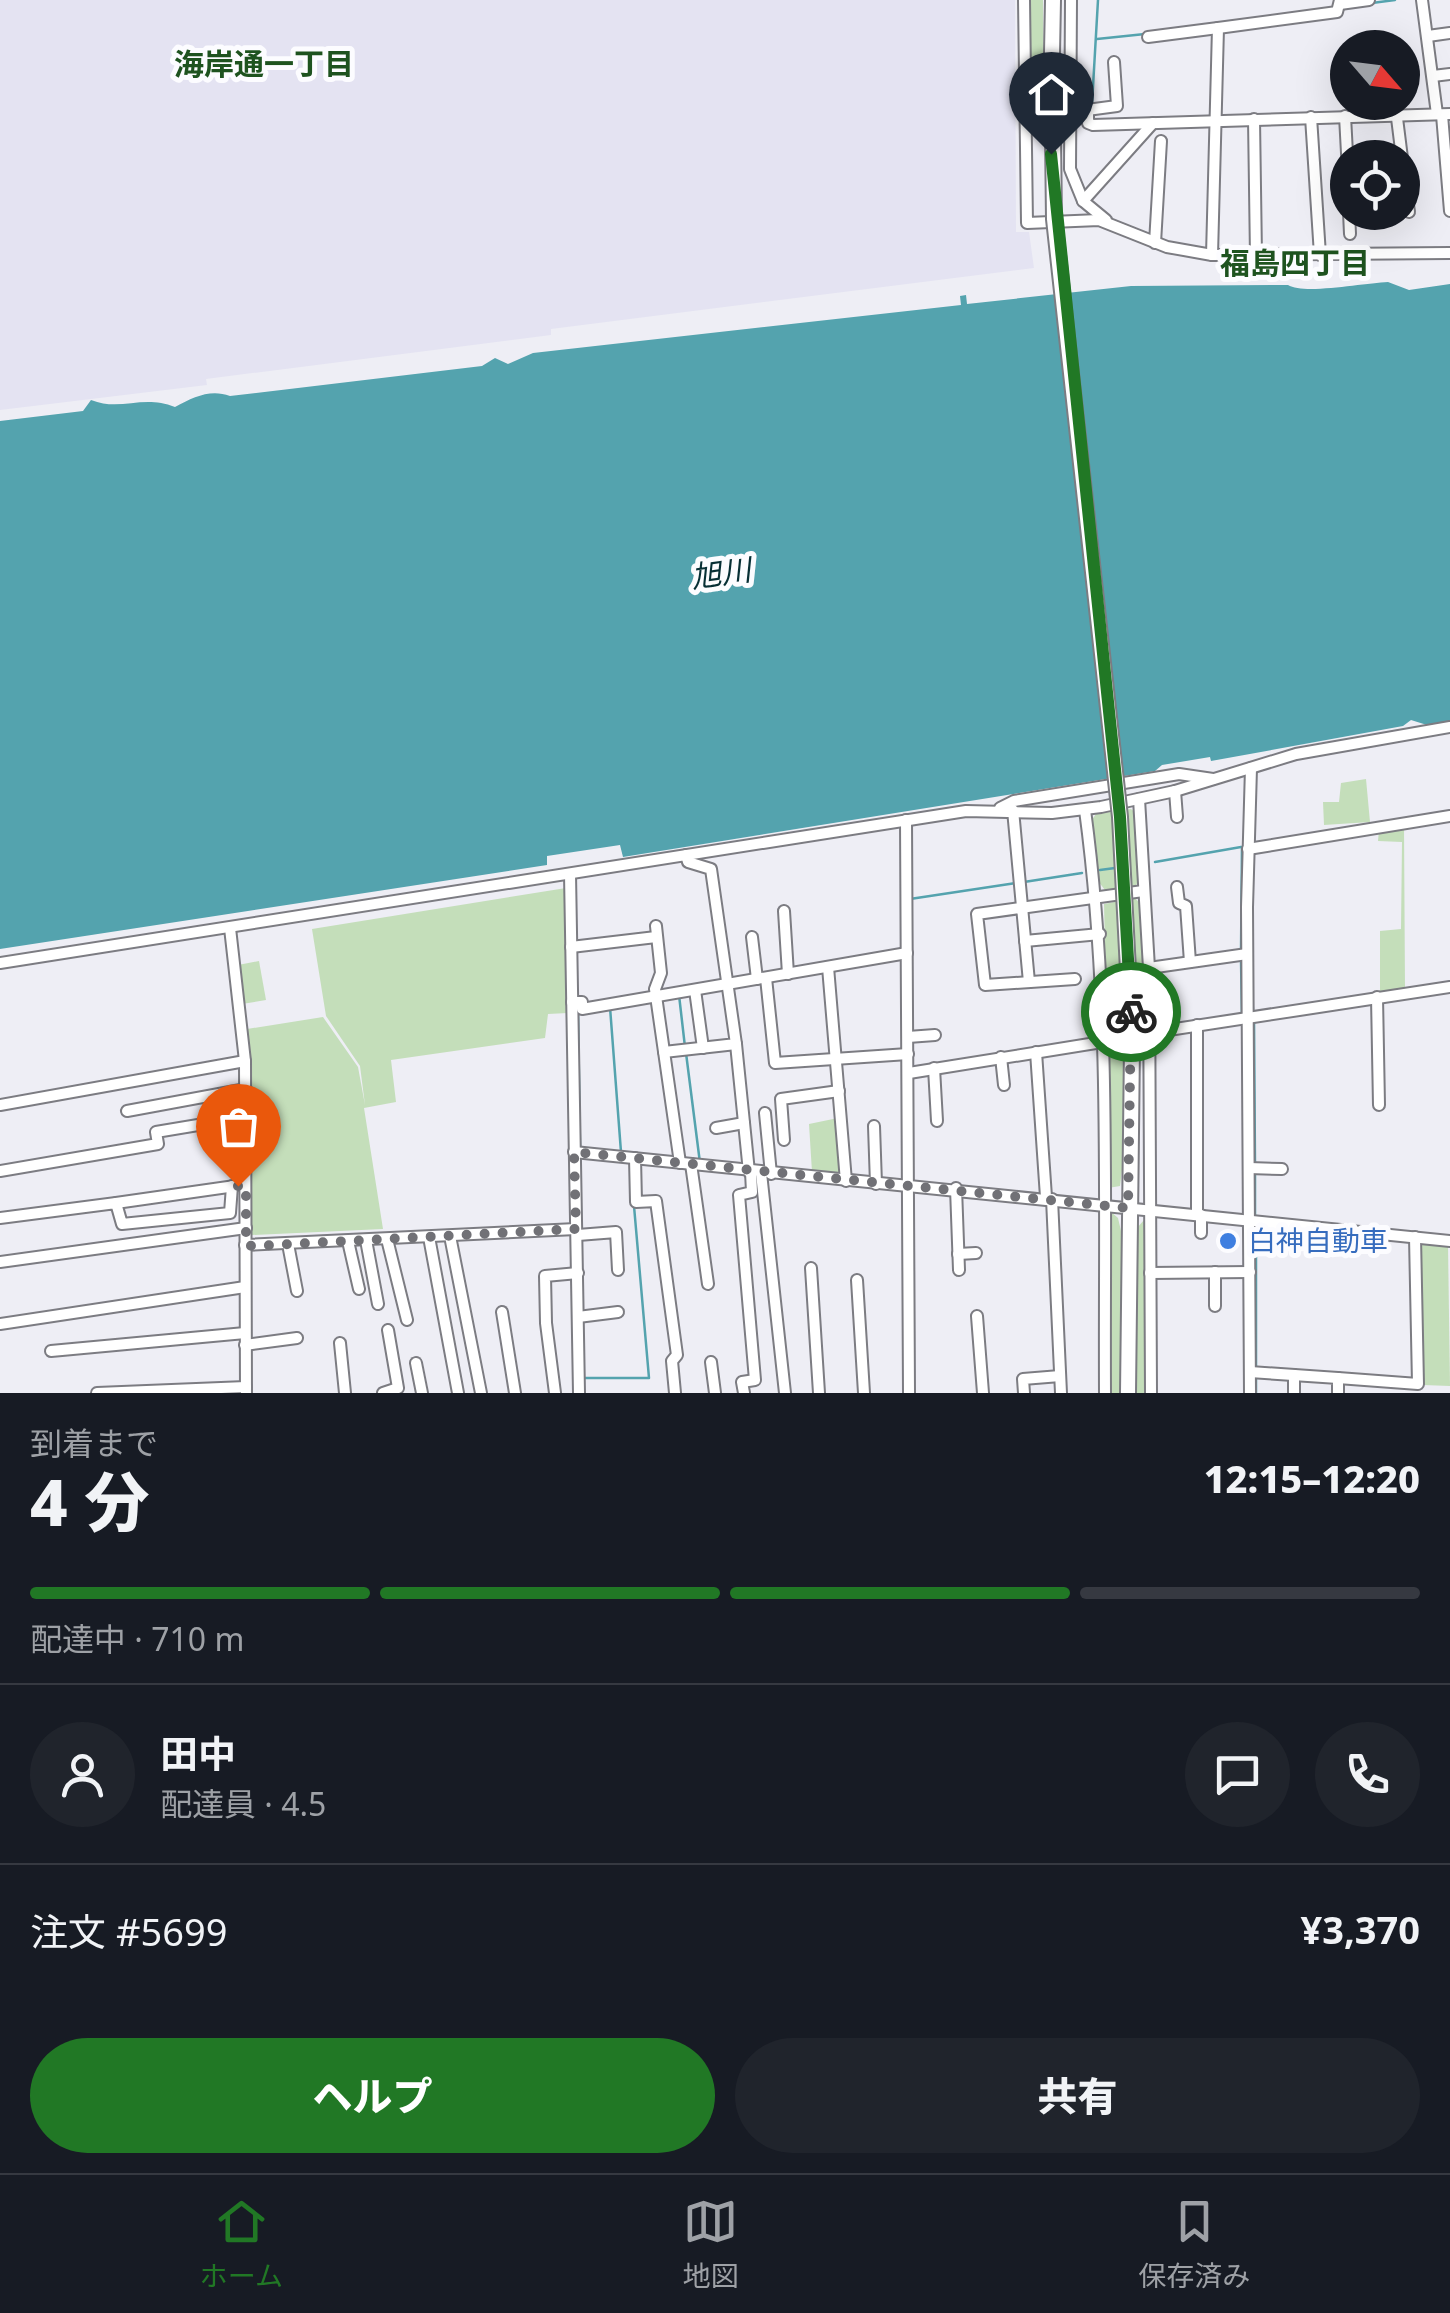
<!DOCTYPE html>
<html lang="ja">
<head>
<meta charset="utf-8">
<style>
  body { margin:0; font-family:"Noto Sans","Noto Sans JP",sans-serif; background:#20242c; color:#f1f3f6; height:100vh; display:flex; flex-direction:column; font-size:38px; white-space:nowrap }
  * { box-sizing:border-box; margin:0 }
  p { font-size:32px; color:#9ea1a6 }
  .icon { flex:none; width:55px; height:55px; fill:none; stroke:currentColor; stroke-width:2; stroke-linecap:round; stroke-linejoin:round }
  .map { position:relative; height:1393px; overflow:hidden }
  .details { display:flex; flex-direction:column; background:#171b24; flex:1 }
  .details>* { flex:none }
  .needle { width:65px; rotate:118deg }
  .fabs { position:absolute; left:1330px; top:30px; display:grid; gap:20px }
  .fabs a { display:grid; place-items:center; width:90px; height:90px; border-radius:50%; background:#171b24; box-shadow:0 10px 40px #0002; font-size:50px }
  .pin { position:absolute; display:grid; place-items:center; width:85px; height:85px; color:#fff; margin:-102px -42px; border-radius:50% 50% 50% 0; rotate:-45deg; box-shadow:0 0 10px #0007 }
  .pin .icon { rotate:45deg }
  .courier { position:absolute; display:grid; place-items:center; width:100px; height:100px; margin:-50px; border:8px solid #217825; border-radius:50%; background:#fff; color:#222; box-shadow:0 2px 12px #0007 }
  .overview em { font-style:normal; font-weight:800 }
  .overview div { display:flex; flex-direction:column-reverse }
  .overview { display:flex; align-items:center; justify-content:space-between; height:170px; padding:0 30px }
  h1 { font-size:65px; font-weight:800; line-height:75px }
  .bar { display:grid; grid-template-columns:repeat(4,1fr); gap:15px 10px; align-content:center; height:120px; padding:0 30px }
  .bar i { height:12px; border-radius:8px; background:#363941 }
  .bar .current { background:#217825 }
  .bar p { grid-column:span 4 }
  .line { display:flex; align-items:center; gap:25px; padding:0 30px; border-top:2px solid #363941 }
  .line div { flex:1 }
  .round { display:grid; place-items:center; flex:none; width:105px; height:105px; border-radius:52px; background:#20242c }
  .primary-button { display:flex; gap:20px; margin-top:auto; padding:20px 30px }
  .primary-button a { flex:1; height:115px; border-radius:60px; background:#217825; color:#fff; font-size:40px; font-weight:800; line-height:115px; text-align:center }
  .primary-button a+a { background:#20242c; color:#f1f3f6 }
  .tabs { display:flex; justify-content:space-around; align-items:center; height:140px; border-top:2px solid #363941; background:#171b24; font-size:28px; color:#9ea1a6 }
  .tabs a { display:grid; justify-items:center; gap:5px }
  .tabs .current { color:#217825 }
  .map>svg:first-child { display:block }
</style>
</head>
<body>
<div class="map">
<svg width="1450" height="1393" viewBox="0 0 1450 1393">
  <rect width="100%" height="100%" fill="#eeeef5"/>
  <!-- built -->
  <path fill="#e4e3f2" d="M0 0H1015L1016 232H1029L1034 268 551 329V335L206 379 207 385 0 410Z"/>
  <!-- green -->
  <g fill="#c4deba">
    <path d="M1028 0H1043L1044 99 1025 98Z"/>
    <path d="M1366 779 1370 822 1324 825 1323 802H1339L1341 783Z"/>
    <path d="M1131 809 1136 813 1139 881 1135 886 1105 890 1098 881 1091 821 1096 814Z"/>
    <path d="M1404 825 1405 989 1380 993V931L1401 929 1402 842 1378 841 1379 830Z"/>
    <path d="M566 888 568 1013 548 1014 545 1038 391 1060 396 1102 364 1108 383 1229 252 1235 247 1029 323 1017 358 1067 365 1105 360 1066 326 1016 312 929Z"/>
    <path d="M1135 898 1142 906 1144 989H1106L1104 904Z"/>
    <path d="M259 961 266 1000 242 1004 238 965Z"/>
    <path d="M1144 994 1145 1032 1105 1039 1106 996Z"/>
    <path d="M1126 1045 1122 1170 1120 1186 1108 1188V1048Z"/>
    <path d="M838 1118 843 1174 812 1172 809 1124Z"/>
    <path d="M1110 1211 1118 1218 1121 1231 1123 1393H1108Z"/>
    <path d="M1144 1220 1148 1393H1133L1137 1228Z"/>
    <path d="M1420 1241 1448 1244 1450 1386 1423 1385Z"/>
  </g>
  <!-- water -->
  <path fill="#54a3ae" d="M1388 282 1409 290 1450 284V721L1427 725 1411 720 1403 726 1211 761 1210 757 1162 765 1155 771 623 857 620 845 547 856V865L0 949V421L83 411 91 400C121 412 142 394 175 407 194 397 210 389 230 396L482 366 495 358 508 364 533 353 961 305 960 296 966 295 967 304 1131 286 1288 285C1304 295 1364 283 1388 282Z"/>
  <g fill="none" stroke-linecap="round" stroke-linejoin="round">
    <!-- stream -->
    <g stroke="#54a3ae" stroke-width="2.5">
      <path d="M1372 3 1395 0"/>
      <path d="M1097 39 1145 34"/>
      <path d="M1092 104 1098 0"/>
      <path d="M1155 862 1241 847"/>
      <path d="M1100 870 1115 868"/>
      <path d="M1024 882 1082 873"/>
      <path d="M910 899 1016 883"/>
      <path d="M1241 952 1242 847"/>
      <path d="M1241 960 1242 1017"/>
      <path d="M1252 985 1253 1012"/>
      <path d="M679 995 685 1047"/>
      <path d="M610 1007 621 1152"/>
      <path d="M578 1012 580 1149"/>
      <path d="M1254 1020 1255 1167"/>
      <path d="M686 1053 700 1163"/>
      <path d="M580 1157 581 1224"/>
      <path d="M1255 1175V1217"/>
      <path d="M1256 1367V1225"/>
      <path d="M1256 1375V1393"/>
      <path d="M584 1378H649L634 1206"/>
    </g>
    <!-- minor casing -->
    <g stroke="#7c7c82" stroke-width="14">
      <g id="minor">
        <path d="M1024 0 1027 223 1099 220 1167 247 1212 255 1450 253"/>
        <path d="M1071 0 1070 169 1083 201 1106 220"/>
        <path d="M1422 0 1437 114"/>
        <path d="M1340 4 1369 0"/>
        <path d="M1428 36 1450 33"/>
        <path d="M1148 37 1218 28"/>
        <path d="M1433 76 1450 74"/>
        <path d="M1395 102 1402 158"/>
        <path d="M1070 105 1088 111V123L1093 125 1450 114"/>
        <path d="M1087 110 1117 106 1114 62"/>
        <path d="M1442 115 1450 211"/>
        <path d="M1345 116 1348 172"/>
        <path d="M1311 117 1320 255"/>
        <path d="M1254 119 1256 256"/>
        <path d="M1402 161 1409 212"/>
        <path d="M1083 201 1153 123"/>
        <path d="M1349 212 1350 234"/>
        <path d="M1155 243 1161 141"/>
        <path d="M1212 255 1218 28 1337 12 1340 0"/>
        <path d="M1175 791 1177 817"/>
        <path d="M1139 799 1149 968 1151 1393"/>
        <path d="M1000 808 1014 801 1179 774 1213 779"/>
        <path d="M1013 810 1029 982"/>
        <path d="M1085 810C1111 1003 1104 1198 1105 1393"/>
        <path d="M906 820 909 1393"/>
        <path d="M1248 849 1450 816"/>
        <path d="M570 874 579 1393"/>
        <path d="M1177 887 1179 903 1186 906 1190 962"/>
        <path d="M784 911 788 974"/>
        <path d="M656 926 661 973 655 989 680 1163"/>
        <path d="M230 928 245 1061 246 1393"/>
        <path d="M752 937 757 979"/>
        <path d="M1025 941 1100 934"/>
        <path d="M571 947 656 937"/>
        <path d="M0 963 966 811 1052 813 1101 807 1175 791 1296 754 1450 727"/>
        <path d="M828 967 846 1181"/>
        <path d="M1149 968 1247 954"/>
        <path d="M766 978 775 1063 908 1054"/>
        <path d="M1075 979 985 985 977 914 1143 891"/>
        <path d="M695 990 703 1048"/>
        <path d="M1377 997 1379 1105"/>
        <path d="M572 1002H582V1009L907 953"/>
        <path d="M1197 1025V1215"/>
        <path d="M1149 1033 1450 987"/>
        <path d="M908 1037 935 1035"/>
        <path d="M736 1044 749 1172"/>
        <path d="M664 1052 736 1044 711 869 688 862 686 855"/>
        <path d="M1036 1052 1046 1197"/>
        <path d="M1001 1057 1004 1085"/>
        <path d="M934 1068 937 1121"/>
        <path d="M909 1073 1102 1042"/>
        <path d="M0 1105 245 1061"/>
        <path d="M127 1111 246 1089"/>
        <path d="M765 1113 771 1174"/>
        <path d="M874 1126 876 1184"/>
        <path d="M716 1128 744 1123"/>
        <path d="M784 1140 781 1099 839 1091"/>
        <path d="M574 1152 1450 1241"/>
        <path d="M635 1158 636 1202 656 1201 677 1355 672 1361 675 1393"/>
        <path d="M691 1164 708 1284"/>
        <path d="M1249 1168 1282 1169"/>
        <path d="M0 1171 158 1144 156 1132 246 1117"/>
        <path d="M761 1173 785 1393"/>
        <path d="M956 1188 959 1270"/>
        <path d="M1052 1199 1061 1393"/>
        <path d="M116 1203 235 1186"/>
        <path d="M1201 1215V1233"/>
        <path d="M0 1218 116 1203 122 1224 230 1213 232 1186"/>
        <path d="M578 1235 616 1232 618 1270"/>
        <path d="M450 1236 481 1393"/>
        <path d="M429 1237 458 1393"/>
        <path d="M387 1239 407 1320"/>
        <path d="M366 1240 378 1304"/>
        <path d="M348 1241 359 1289"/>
        <path d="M288 1244 297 1291"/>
        <path d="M245 1245 576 1229"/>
        <path d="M958 1254 976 1253"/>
        <path d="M0 1262 246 1228"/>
        <path d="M811 1268 819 1393"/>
        <path d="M1150 1273 1250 1272"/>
        <path d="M857 1280 864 1393"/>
        <path d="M1215 1306V1272"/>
        <path d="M502 1312 515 1393"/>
        <path d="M977 1316 983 1393"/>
        <path d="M578 1317 618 1312"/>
        <path d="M0 1324 245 1287"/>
        <path d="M340 1343 345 1393"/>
        <path d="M245 1345 297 1338"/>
        <path d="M51 1351 245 1333"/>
        <path d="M711 1362 715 1393"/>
        <path d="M416 1363 422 1393"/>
        <path d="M1250 1372 1338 1378V1393"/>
        <path d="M1294 1375V1393"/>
        <path d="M1338 1378 1418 1384 1415 1237"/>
        <path d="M97 1393 246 1387"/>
        <path d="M383 1393 398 1388 388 1330"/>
        <path d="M555 1393 546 1323 545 1276 578 1273"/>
        <path d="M744 1393 742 1382 755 1380 739 1195 752 1192 751 1172"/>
        <path d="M1024 1393 1023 1379 1060 1376"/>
        <path d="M1250 1393 1247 907 1251 768"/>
      </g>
    </g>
    <!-- major casing -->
    <g stroke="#7c7c82" stroke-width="18">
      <g id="major">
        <path d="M1052 53 1053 0"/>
        <path d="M1128 1393 1132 1046"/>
      </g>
    </g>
    <!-- minor -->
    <use href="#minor" stroke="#fff" stroke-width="10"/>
    <!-- major -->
    <use href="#major" stroke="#fff" stroke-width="14"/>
    <!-- major-bridge casing -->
    <g stroke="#7c7c82" stroke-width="18" stroke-linecap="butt">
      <path id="major-bridge" d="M1052 53 1054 219 1120 817 1132 1046"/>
    </g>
    <!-- major-bridge -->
    <use href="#major-bridge" stroke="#fff" stroke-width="14"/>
  </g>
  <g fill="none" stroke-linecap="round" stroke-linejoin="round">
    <!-- done -->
    <path stroke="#717176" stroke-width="10" stroke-dasharray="0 18" d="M238 1186H246V1245L253 1246 576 1229 574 1152 1128 1208 1131 1012"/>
    <!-- route -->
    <path stroke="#217825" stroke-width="12" d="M1051 154 1120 817 1131 1012"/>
  </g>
  <!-- markers -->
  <circle fill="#3f7fe0" stroke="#fcfcff" stroke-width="4" cx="1228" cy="1241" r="10"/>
  <g text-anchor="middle" stroke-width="10" stroke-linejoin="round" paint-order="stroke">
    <!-- shop labels -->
    <g font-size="28" fill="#366cbe" stroke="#fcfcff" text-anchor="start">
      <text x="1248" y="1251">白神自動車</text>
    </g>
    <!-- neighbourhood labels -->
    <g font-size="30" font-weight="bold" fill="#1e531f" stroke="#fcfcff">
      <text x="264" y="75">海岸通一丁目</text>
      <text x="1295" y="274">福島四丁目</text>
    </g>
    <!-- water labels -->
    <g font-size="30" font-style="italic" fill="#072f35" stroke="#fcfcff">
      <text transform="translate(721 574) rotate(-8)" y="10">旭川</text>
    </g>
  </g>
</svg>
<div class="fabs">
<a><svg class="needle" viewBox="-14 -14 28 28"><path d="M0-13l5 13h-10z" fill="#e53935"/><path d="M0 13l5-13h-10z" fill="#9ea1a6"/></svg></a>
<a><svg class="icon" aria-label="locate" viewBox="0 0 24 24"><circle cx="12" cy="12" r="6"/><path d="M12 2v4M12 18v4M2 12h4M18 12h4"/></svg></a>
</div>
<div class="pin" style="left:238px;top:1186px;background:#ea580c"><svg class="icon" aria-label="bag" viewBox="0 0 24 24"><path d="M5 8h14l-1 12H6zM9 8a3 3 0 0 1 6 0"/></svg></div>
<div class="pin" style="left:1051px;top:154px;background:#1f2937"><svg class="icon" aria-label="home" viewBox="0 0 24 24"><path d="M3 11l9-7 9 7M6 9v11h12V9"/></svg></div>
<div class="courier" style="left:1131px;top:1012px"><svg class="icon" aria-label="bike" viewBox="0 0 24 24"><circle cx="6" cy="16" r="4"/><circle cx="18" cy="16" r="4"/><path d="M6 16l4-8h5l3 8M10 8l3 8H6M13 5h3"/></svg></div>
</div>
<section class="details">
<div class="overview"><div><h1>4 分</h1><p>到着まで</p></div><em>12:15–12:20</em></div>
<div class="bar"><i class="current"></i><i class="current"></i><i class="current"></i><i></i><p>配達中 · 710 m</p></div>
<div class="line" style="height:180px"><a class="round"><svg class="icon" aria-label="person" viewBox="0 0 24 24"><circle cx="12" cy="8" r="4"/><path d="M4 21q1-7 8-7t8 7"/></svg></a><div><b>田中</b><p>配達員 · 4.5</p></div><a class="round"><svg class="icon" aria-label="chat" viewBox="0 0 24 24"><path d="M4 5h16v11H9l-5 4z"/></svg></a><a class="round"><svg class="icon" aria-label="phone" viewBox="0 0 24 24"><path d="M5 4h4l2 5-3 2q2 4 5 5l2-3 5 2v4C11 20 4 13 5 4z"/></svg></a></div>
<div class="line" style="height:130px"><div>注文 #5699</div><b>¥3,370</b></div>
<div class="primary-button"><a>ヘルプ</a><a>共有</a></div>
</section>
<nav class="tabs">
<a class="current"><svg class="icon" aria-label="home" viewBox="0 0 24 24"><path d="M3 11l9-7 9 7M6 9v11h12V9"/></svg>ホーム</a>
<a><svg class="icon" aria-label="map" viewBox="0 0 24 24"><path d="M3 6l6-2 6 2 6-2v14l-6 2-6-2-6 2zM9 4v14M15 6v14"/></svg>地図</a>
<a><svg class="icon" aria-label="saved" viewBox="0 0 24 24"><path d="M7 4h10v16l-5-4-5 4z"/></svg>保存済み</a>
</nav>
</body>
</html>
